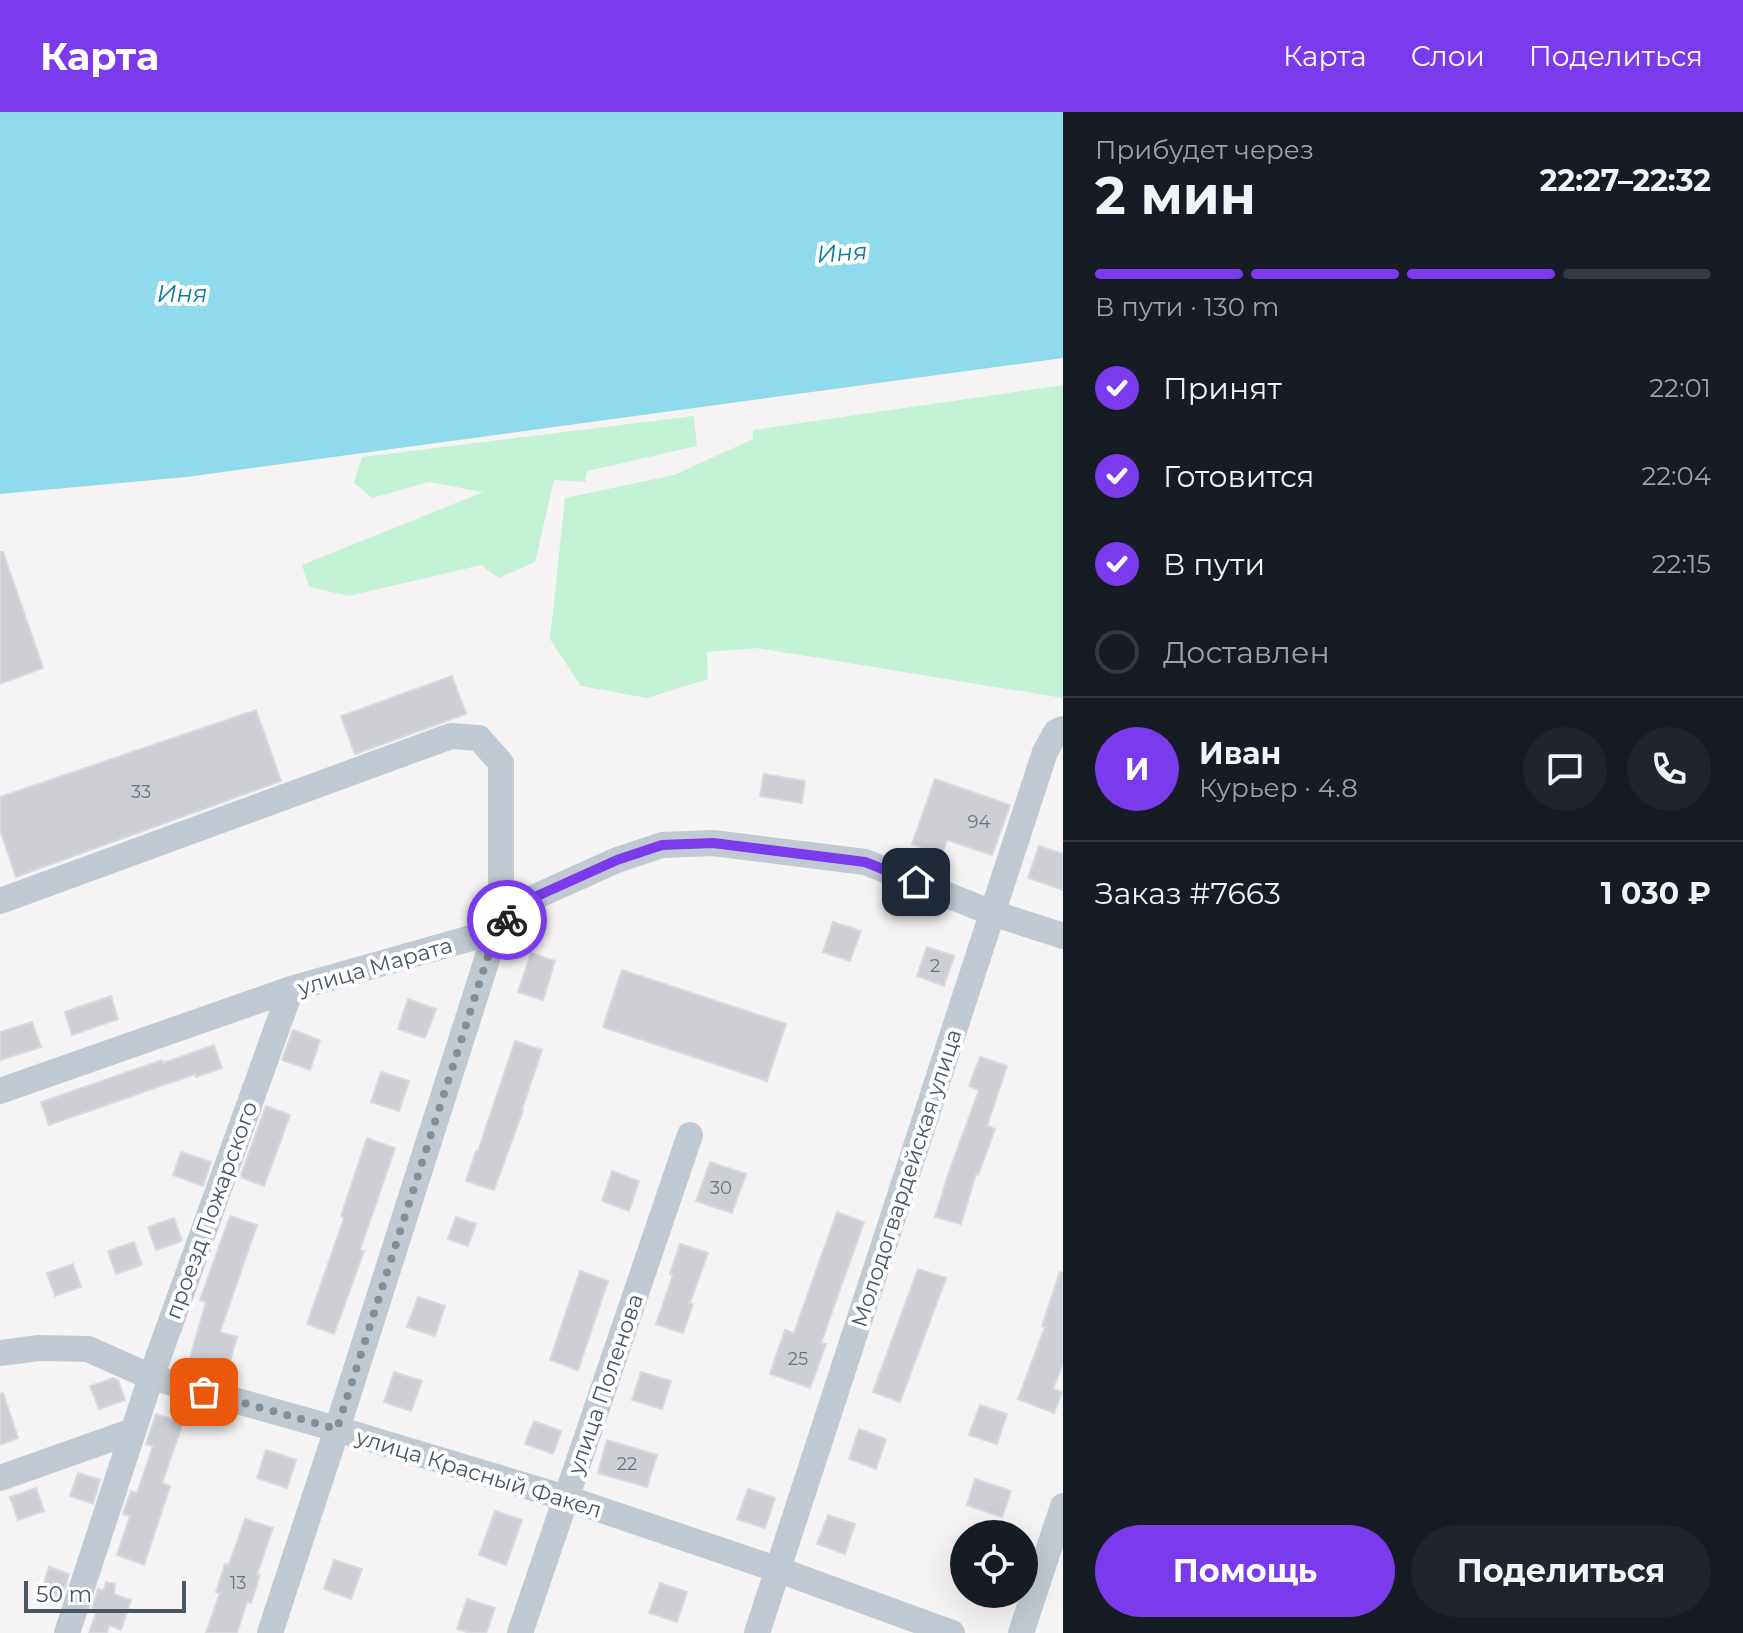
<!DOCTYPE html>
<html lang="ru">
<head>
<meta charset="utf-8">
<style>
  body { margin:0; font-family:Montserrat,sans-serif; background:#20242c; color:#f1f3f6; height:100vh; display:flex; flex-direction:column; font-size:30px; white-space:nowrap }
  * { box-sizing:border-box; margin:0 }
  p { font-size:26px; color:#9ea1a6 }
  .icon { flex:none; width:44px; height:44px; fill:none; stroke:currentColor; stroke-width:2; stroke-linecap:round; stroke-linejoin:round }
  .map { position:relative; flex:1; overflow:hidden }
  .side { display:flex; flex-direction:column; background:#171b24; width:680px }
  .side>* { flex:none }
  .controls { position:absolute; left:950px; top:1408px; display:grid; gap:16px }
  .controls a { display:grid; place-items:center; width:88px; height:88px; border-radius:50%; background:#171b24; box-shadow:0 8px 32px #0002; font-size:40px }
  .scale { position:absolute; left:24px; bottom:20px; width:162px; box-sizing:border-box; padding-left:8px; border:4px solid #4a5661; border-top:0; font-size:22px; line-height:28px; white-space:nowrap; color:#4a5661; -webkit-text-stroke:6px #fff; paint-order:stroke }
  .pin { position:absolute; display:grid; place-items:center; width:68px; height:68px; color:#fff; margin:-34px; border-radius:16px; box-shadow:0 4px 12px #0006 }
  .courier { position:absolute; display:grid; place-items:center; width:80px; height:80px; margin:-40px; border:6px solid #7c3aed; border-radius:50%; background:#fff; color:#222; box-shadow:0 2px 10px #0007 }
  .head em { font-style:normal; font-weight:700 }
  .head div { display:flex; flex-direction:column-reverse }
  .head { display:flex; align-items:center; justify-content:space-between; height:136px; padding:0 32px }
  h1 { font-size:52px; font-weight:700; line-height:60px }
  .bar { display:grid; grid-template-columns:repeat(4,1fr); gap:12px 8px; align-content:center; height:96px; padding:0 32px }
  .bar i { height:10px; border-radius:6px; background:#363941 }
  .bar .on { background:#7c3aed }
  .bar p { grid-column:span 4 }
  .line { display:flex; align-items:center; gap:20px; padding:0 32px; border-top:2px solid #363941 }
  .line div { flex:1 }
  .round { display:grid; place-items:center; flex:none; width:84px; height:84px; border-radius:42px; background:#20242c }
  ol { padding:0 32px; list-style:none }
  li { display:flex; align-items:center; gap:24px; height:88px }
  li p { margin-inline-start:auto }
  li .icon { padding:8px; border-radius:50%; background:#7c3aed; color:#fff; stroke-width:4 }
  li:last-child { color:#9ea1a6 }
  li i { width:44px; height:44px; border:4px solid #363941; border-radius:50% }
  .action { display:flex; gap:16px; margin-top:auto; padding:16px 32px }
  .action a { flex:1; height:92px; border-radius:48px; background:#7c3aed; color:#fff; font-size:32px; font-weight:700; line-height:92px; text-align:center }
  .action a+a { background:#20242c; color:#f1f3f6 }
  header { display:flex; align-items:center; gap:48px; box-sizing:border-box; height:112px; padding:0 40px; background:#7c3aed; color:#fff }
  header strong { font-size:38px }
  nav { display:flex; gap:44px; margin-inline-start:auto; font-size:28px }
  main { display:flex; flex:1; min-height:0 }
  .map>svg:first-child { display:block }
</style>
</head>
<body>
<header>
<strong>Карта</strong>
<nav><a>Карта</a><a>Слои</a><a>Поделиться</a></nav>
</header>
<main>
<div class="map">
<svg width="1063" height="1521" viewBox="0 0 1063 1521">
  <rect width="100%" height="100%" fill="#f5f3f3"/>
  <!-- green -->
  <g fill="#c3f1d5">
    <path d="M1063 273V586L757 536 707 540 708 567 647 586 581 574 550 527 565 386 674 363 753 327V318Z"/>
    <path d="M694 304 697 334 587 359 585 370 554 368 535 450 499 466 481 453 349 484 309 475 302 453 483 380 429 370 372 386 354 371 362 345Z"/>
  </g>
  <!-- water -->
  <path fill="#90daee" d="M0 0H1063V246L186 365 0 382Z"/>
  <!-- building -->
  <g fill="#cdcfd5" stroke="#d7d9de" stroke-width="2">
    <path d="M0 440H3L43 556 0 572Z"/>
    <path d="M452 564 466 602 355 642 341 604Z"/>
    <path d="M256 598 281 669 16 765 0 718V685Z"/>
    <path d="M764 662 805 669 802 691 760 684Z"/>
    <path d="M935 667 1010 693 992 743 947 728 942 743 912 732Z"/>
    <path d="M1039 734 1063 742V778L1028 766Z"/>
    <path d="M833 810 861 819 850 849 823 840Z"/>
    <path d="M927 835 954 844 944 874 917 864Z"/>
    <path d="M531 841 555 849 543 888 518 880Z"/>
    <path d="M622 858 786 912 767 969 603 915Z"/>
    <path d="M111 884 118 907 72 923 65 900Z"/>
    <path d="M408 887 436 897 425 926 398 917Z"/>
    <path d="M32 910 41 935 0 948V920Z"/>
    <path d="M293 918 320 928 310 958 282 948Z"/>
    <path d="M515 929 542 938 522 997 523 998 494 1078 466 1069 476 1039H478Z"/>
    <path d="M214 933 222 956 196 965 195 962 49 1013 41 990 162 948 163 951Z"/>
    <path d="M980 945 1007 954 987 1014 995 1017 978 1063 976 1062 961 1112 935 1105 949 1060 979 978 969 974Z"/>
    <path d="M381 960 409 969 399 999 371 990Z"/>
    <path d="M266 994 290 1003 264 1074 240 1065Z"/>
    <path d="M367 1026 395 1036 360 1138 364 1139 334 1222 307 1212 344 1106 341 1104Z"/>
    <path d="M181 1040 211 1050 203 1074 173 1063Z"/>
    <path d="M710 1050 746 1062 732 1101 696 1089Z"/>
    <path d="M612 1059 639 1069 629 1099 602 1089Z"/>
    <path d="M837 1100 864 1110 821 1231 826 1232 810 1276 770 1262 785 1218 794 1221Z"/>
    <path d="M230 1104 257 1113 220 1220 237 1225 227 1260 189 1249 206 1190 200 1188Z"/>
    <path d="M456 1105 476 1112 468 1134 448 1127Z"/>
    <path d="M174 1106 182 1129 156 1138 148 1115Z"/>
    <path d="M134 1130 142 1153 116 1162 108 1139Z"/>
    <path d="M680 1132 708 1141 690 1191 693 1192 683 1221 656 1212 673 1163 670 1162Z"/>
    <path d="M73 1152 81 1175 55 1184 47 1161Z"/>
    <path d="M918 1157 946 1166 900 1290 873 1280Z"/>
    <path d="M580 1159 608 1169 578 1258 550 1248Z"/>
    <path d="M1060 1160 1063 1161V1251L1053 1277 1062 1280 1054 1301 1018 1287 1045 1215 1042 1214Z"/>
    <path d="M418 1185 445 1194 435 1224 407 1215Z"/>
    <path d="M394 1260 422 1269 411 1299 384 1290Z"/>
    <path d="M641 1260 671 1269 662 1297 632 1288Z"/>
    <path d="M113 1266 118 1268 125 1288 99 1297 90 1274Z"/>
    <path d="M3 1281 18 1326 0 1333V1282Z"/>
    <path d="M980 1293 1007 1302 997 1332 969 1323Z"/>
    <path d="M156 1302 183 1311 162 1371 170 1374 144 1453 117 1443 130 1404 123 1402 131 1379 137 1381 153 1334 146 1332Z"/>
    <path d="M534 1309 561 1319 553 1342 525 1332Z"/>
    <path d="M859 1317 886 1327 876 1357 849 1347Z"/>
    <path d="M607 1328 657 1343 647 1375 598 1361Z"/>
    <path d="M266 1338 296 1348 287 1376 257 1366Z"/>
    <path d="M78 1361 100 1368 93 1392 70 1384Z"/>
    <path d="M975 1367 1011 1379 1002 1405 967 1393Z"/>
    <path d="M36 1376 44 1399 18 1408 10 1385Z"/>
    <path d="M748 1377 775 1386 765 1416 737 1407Z"/>
    <path d="M495 1399 522 1408 506 1453 479 1443Z"/>
    <path d="M828 1403 855 1412 845 1442 817 1432Z"/>
    <path d="M245 1407 273 1416 257 1462 260 1463 251 1491 247 1490 237 1521H206L220 1481 216 1480 225 1452 229 1453Z"/>
    <path d="M334 1448 362 1457 351 1487 324 1477Z"/>
    <path d="M49 1455 69 1462 62 1486 41 1479Z"/>
    <path d="M106 1470 115 1472 114 1482 131 1488 121 1518 109 1513 107 1521H89L97 1498 92 1496 98 1477 104 1478Z"/>
    <path d="M660 1471 687 1480 677 1510 649 1501Z"/>
    <path d="M467 1487 495 1496 486 1521H470L457 1517Z"/>
  </g>
  <g fill="none" stroke-linecap="round" stroke-linejoin="round">
    <!-- minor -->
    <g stroke="#c1cad2" stroke-width="26">
      <path d="M0 789 451 624 479 626 501 651V774L496 819 337 1317 270 1521"/>
      <path d="M0 979 291 877 496 819 526 789 617 748 662 733 713 731 865 750 992 801 1063 824"/>
      <path d="M0 1241 39 1236 88 1237 151 1265 337 1317 566 1386 779 1458 952 1521"/>
      <path d="M0 1366 133 1319"/>
      <path d="M67 1521 151 1265 291 877"/>
      <path d="M520 1521 690 1023"/>
      <path d="M757 1521 1045 640 1056 620 1063 617"/>
      <path d="M1021 1521 1063 1394"/>
    </g>
  </g>
  <g fill="none" stroke-linecap="round" stroke-linejoin="round">
    <!-- done -->
    <path stroke="#868d94" stroke-width="8" stroke-dasharray="0 14.4" d="M204 1280 337 1317 496 819 507 808"/>
    <!-- route -->
    <path stroke="#7c3aed" stroke-width="10" d="M507 808 526 789 617 748 662 733 713 731 865 750 916 770"/>
  </g>
  <g text-anchor="middle" stroke-width="8" stroke-linejoin="round" paint-order="stroke">
    <!-- number labels -->
    <g font-size="18" fill="#6b747e">
      <text x="141" y="686">33</text>
      <text x="979" y="716">94</text>
      <text x="935" y="860">2</text>
      <text x="721" y="1082">30</text>
      <text x="798" y="1253">25</text>
      <text x="627" y="1358">22</text>
      <text x="238" y="1477">13</text>
    </g>
    <!-- street labels -->
    <g font-size="22" fill="#4a5661" stroke="#fff">
      <text transform="translate(375 854) rotate(-16)" y="8">улица Марата</text>
      <text transform="translate(906 1066) rotate(-72)" y="8">Молодогвардейская улица</text>
      <text transform="translate(211 1098) rotate(-70)" y="8">проезд Пожарского</text>
      <text transform="translate(605 1272) rotate(-71)" y="8">улица Поленова</text>
      <text transform="translate(479 1361) rotate(17)" y="8">улица Красный Факел</text>
    </g>
    <!-- water labels -->
    <g font-size="24" font-style="italic" fill="#0c7c9b" stroke="#fff">
      <text transform="translate(842 141) rotate(-4)" y="8">Иня</text>
      <text x="182" y="190">Иня</text>
    </g>
  </g>
</svg>
<div class="controls">
<a><svg class="icon" aria-label="locate" viewBox="0 0 24 24"><circle cx="12" cy="12" r="6"/><path d="M12 2v4M12 18v4M2 12h4M18 12h4"/></svg></a>
</div>
<div class="scale">50 m</div>
<div class="pin" style="left:204px;top:1280px;background:#ea580c"><svg class="icon" aria-label="bag" viewBox="0 0 24 24"><path d="M5 8h14l-1 12H6zM9 8a3 3 0 0 1 6 0"/></svg></div>
<div class="pin" style="left:916px;top:770px;background:#1f2937"><svg class="icon" aria-label="home" viewBox="0 0 24 24"><path d="M3 11l9-7 9 7M6 9v11h12V9"/></svg></div>
<div class="courier" style="left:507px;top:808px"><svg class="icon" aria-label="bike" viewBox="0 0 24 24"><circle cx="6" cy="16" r="4"/><circle cx="18" cy="16" r="4"/><path d="M6 16l4-8h5l3 8M10 8l3 8H6M13 5h3"/></svg></div>
</div>
<section class="side">
<div class="head"><div><h1>2 мин</h1><p>Прибудет через</p></div><em>22:27–22:32</em></div>
<div class="bar"><i class="on"></i><i class="on"></i><i class="on"></i><i></i><p>В пути · 130 m</p></div>
<ol>
<li><svg class="icon" aria-label="check" viewBox="0 0 24 24"><path d="M5 12l5 5 9-10"/></svg>Принят<p>22:01</p></li>
<li><svg class="icon" aria-label="check" viewBox="0 0 24 24"><path d="M5 12l5 5 9-10"/></svg>Готовится<p>22:04</p></li>
<li><svg class="icon" aria-label="check" viewBox="0 0 24 24"><path d="M5 12l5 5 9-10"/></svg>В пути<p>22:15</p></li>
<li><i></i>Доставлен</li>
</ol>
<div class="line" style="height:144px"><b class="round" style="background:#7c3aed;color:#fff">И</b><div><b>Иван</b><p>Курьер · 4.8</p></div><a class="round"><svg class="icon" aria-label="chat" viewBox="0 0 24 24"><path d="M4 5h16v11H9l-5 4z"/></svg></a><a class="round"><svg class="icon" aria-label="phone" viewBox="0 0 24 24"><path d="M5 4h4l2 5-3 2q2 4 5 5l2-3 5 2v4C11 20 4 13 5 4z"/></svg></a></div>
<div class="line" style="height:104px"><div>Заказ #7663</div><b>1 030 ₽</b></div>
<div class="action"><a>Помощь</a><a>Поделиться</a></div>
</section>
</main>
</body>
</html>
